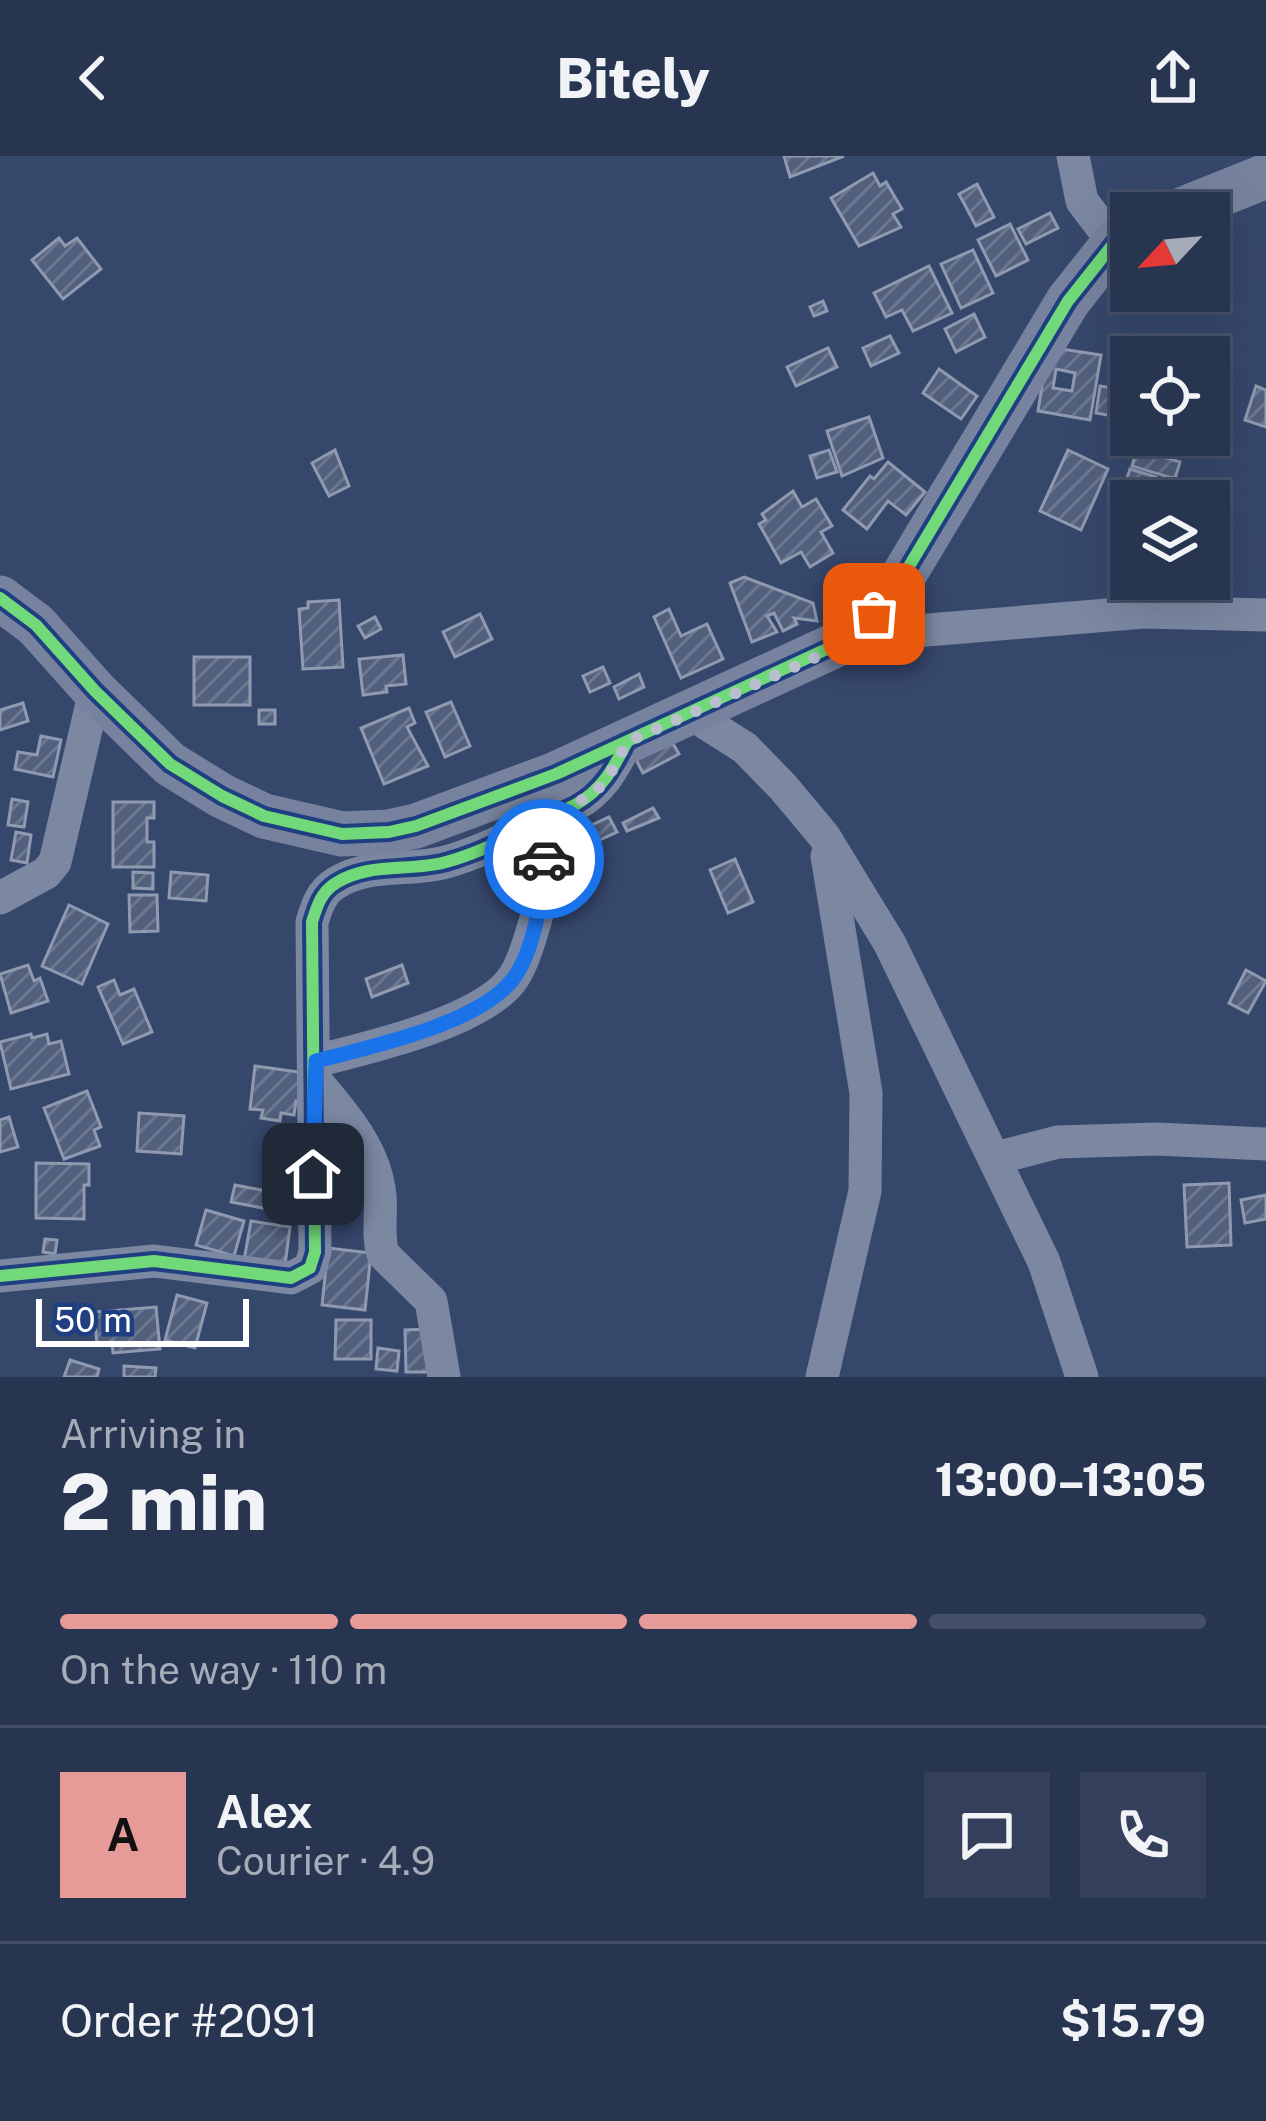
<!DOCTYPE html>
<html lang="en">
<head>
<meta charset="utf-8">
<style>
  body { margin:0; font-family:"Public Sans",sans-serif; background:#34405b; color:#f1f3f6; height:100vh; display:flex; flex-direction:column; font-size:45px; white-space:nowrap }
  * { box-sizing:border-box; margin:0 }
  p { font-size:39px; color:#a5abb7 }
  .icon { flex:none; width:66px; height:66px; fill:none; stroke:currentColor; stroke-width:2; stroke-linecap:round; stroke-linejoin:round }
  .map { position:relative; height:1221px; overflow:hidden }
  .details { display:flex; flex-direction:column; background:#283551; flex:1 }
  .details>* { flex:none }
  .needle { width:78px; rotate:244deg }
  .controls { position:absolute; left:1110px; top:36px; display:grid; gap:24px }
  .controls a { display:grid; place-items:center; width:120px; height:120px; border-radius:0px; background:#283551; box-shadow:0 12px 48px #0002,0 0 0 3px #445068; font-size:60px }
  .scale { position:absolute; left:36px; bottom:30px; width:213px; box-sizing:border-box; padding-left:12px; border:6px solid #fff; border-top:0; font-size:33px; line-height:42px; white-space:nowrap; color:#fff; -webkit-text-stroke:9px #203f82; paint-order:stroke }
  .pin { position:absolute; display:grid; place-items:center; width:102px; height:102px; color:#fff; margin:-51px; border-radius:24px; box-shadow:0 6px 18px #0006 }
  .courier { position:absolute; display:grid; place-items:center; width:120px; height:120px; margin:-60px; border:9px solid #1a73e8; border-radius:50%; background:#fff; color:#222; box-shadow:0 3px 15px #0007 }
  .summary em { font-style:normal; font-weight:800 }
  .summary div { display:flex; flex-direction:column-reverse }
  .summary { display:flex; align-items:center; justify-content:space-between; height:204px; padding:0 60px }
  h1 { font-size:78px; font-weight:800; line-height:90px }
  .bar { display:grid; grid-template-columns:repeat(4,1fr); gap:18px 12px; align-content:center; height:144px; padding:0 60px }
  .bar i { height:15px; border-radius:9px; background:#445068 }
  .bar .selected { background:#e69b98 }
  .bar p { grid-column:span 4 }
  .line { display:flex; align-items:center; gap:30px; padding:0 60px; border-top:3px solid #445068 }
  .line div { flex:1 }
  .round { display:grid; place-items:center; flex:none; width:126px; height:126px; border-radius:0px; background:#34405b }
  header { display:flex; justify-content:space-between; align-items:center; height:156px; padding:0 60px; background:#283551; font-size:54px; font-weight:800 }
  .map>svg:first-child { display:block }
</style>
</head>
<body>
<header><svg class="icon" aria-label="back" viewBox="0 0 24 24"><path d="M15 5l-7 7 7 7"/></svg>Bitely<svg class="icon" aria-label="share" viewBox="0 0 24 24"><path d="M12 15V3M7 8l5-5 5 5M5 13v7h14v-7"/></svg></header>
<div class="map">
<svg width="1266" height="1221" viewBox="0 0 1266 1221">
  <defs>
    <pattern id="building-hatch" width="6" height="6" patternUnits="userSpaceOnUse" patternTransform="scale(3)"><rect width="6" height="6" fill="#52607d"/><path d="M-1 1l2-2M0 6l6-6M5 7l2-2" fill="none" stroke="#6c7890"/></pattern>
  </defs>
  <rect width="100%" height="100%" fill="#36476c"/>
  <!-- building -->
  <g fill="url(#building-hatch)" stroke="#8f9ab0" stroke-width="3" fill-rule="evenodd">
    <path d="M784 0H844L790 21Z"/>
    <path d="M873 17 880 30 886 26 902 53 893 58 901 71 859 90 831 42Z"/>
    <path d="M977 28 994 61 976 70 959 38Z"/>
    <path d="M1050 57 1058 72 1026 88 1018 73Z"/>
    <path d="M1010 68 1028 104 996 120 978 84Z"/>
    <path d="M59 82 65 90 77 82 101 113 63 143 32 104Z"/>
    <path d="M973 94 993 137 961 152 941 108Z"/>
    <path d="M929 110 952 157 913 175 902 154 886 161 874 137Z"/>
    <path d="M823 145 827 155 814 160 810 151Z"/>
    <path d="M974 158 985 181 956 196 945 173Z"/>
    <path d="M890 180 899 197 871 210 863 192Z"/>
    <path d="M1048 191 1101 199 1090 264 1038 255ZM1056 213 1075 217 1072 235 1053 232Z"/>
    <path d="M828 192 837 211 796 230 787 211Z"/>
    <path d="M939 213 977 240 961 263 923 237Z"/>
    <path d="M1209 217 1221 219 1214 257 1209 256Z"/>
    <path d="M1100 230 1131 235V279H1151L1150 283 1127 279 1130 263 1096 257Z"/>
    <path d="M1256 230 1266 234V271L1245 264Z"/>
    <path d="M869 261 883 302 842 320 827 275Z"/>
    <path d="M1137 293 1180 306 1175 323 1132 310Z"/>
    <path d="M335 294 349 330 329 340 312 307Z"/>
    <path d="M829 294 837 316 817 322 810 300Z"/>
    <path d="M1068 294 1108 313 1081 374 1040 355Z"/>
    <path d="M888 306 925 336 906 359 888 345 867 373 843 354 870 320 874 323Z"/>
    <path d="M1130 313 1156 321 1153 332 1126 325Z"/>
    <path d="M793 335 802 351 816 343 832 370 821 376 833 397 810 411 801 396 781 407 759 368 766 364 762 358Z"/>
    <path d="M744 421 813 447 817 465 794 462 797 468 783 475 774 457 767 460 777 476 752 486 730 427Z"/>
    <path d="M339 444 343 511 303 513 299 453 308 452V446Z"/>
    <path d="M669 453 681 480 707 468 723 503 681 522 654 461Z"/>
    <path d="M480 458 492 483 455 501 443 476Z"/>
    <path d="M375 461 381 473 365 482 358 470Z"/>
    <path d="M403 499 406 528 386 530 387 536 363 539 359 503Z"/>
    <rect x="194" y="501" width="56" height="48"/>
    <path d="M603 511 610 527 590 536 583 520Z"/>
    <path d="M639 518 644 531 619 543 614 531Z"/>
    <path d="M451 546 470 590 445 601 426 556Z"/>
    <path d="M23 547 28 565 0 574V554Z"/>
    <path d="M409 552 415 567 407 571 428 610 384 628 361 572Z"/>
    <rect x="259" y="554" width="16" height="14"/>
    <path d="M41 580 61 584 53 621 15 613 18 596 37 599Z"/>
    <path d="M669 581 679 598 643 617 634 600Z"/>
    <path d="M12 643 28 646 24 671 8 669Z"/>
    <path d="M113 646H154V662H147V686H154V711H113Z"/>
    <path d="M653 652 659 662 627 675 623 667Z"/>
    <path d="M609 661 617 676 567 699 560 684Z"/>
    <path d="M16 676 31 679 27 707 11 704Z"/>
    <path d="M735 703 753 746 728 757 710 714Z"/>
    <path d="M133 716 153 717V733L133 732Z"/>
    <path d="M171 716 208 719 206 745 169 742Z"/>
    <path d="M129 739H157L158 775 130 776Z"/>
    <path d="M69 749 108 768 82 828 42 810Z"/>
    <path d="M28 809 34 825 40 822 48 845 11 857 0 818Z"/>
    <path d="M402 809 408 827 372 841 366 823Z"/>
    <path d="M1246 814 1266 825 1248 857 1229 847Z"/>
    <path d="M114 824 120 839 134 833 152 876 123 888 98 831Z"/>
    <path d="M31 878 32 882 47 878 49 888 61 885 69 918 11 933 0 886Z"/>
    <path d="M255 910 306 917 302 945H296L294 959 281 957 280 965 261 962 263 954 250 953Z"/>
    <path d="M87 935 101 971 94 974 100 990 64 1003 44 952Z"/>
    <path d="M139 957 184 960 181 998 137 995Z"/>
    <path d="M9 961 18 991 0 996V964Z"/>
    <path d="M36 1007 89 1008V1029H84V1063L36 1062Z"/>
    <path d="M278 1012 293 1016 288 1033 273 1028Z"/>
    <path d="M1229 1027 1231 1089 1187 1091 1184 1029Z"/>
    <path d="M235 1029 298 1041 294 1058 231 1046Z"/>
    <path d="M1266 1039V1063L1245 1067 1241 1044Z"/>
    <path d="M206 1054 244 1065 234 1100 196 1089Z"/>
    <path d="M251 1065 290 1071 285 1109 243 1110Z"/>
    <path d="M45 1083 57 1084 55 1098 43 1096Z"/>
    <path d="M328 1092 371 1097 365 1154 322 1149Z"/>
    <path d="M177 1139 207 1147 195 1192 165 1184Z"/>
    <path d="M156 1151 160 1193 113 1197 112 1186 97 1188 94 1156Z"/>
    <path d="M336 1164H371V1203H335Z"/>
    <path d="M428 1173 429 1216H406L405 1174Z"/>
    <path d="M378 1192 399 1195 397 1215 376 1213Z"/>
    <path d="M70 1204 99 1213 97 1221H64Z"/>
    <path d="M124 1210 156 1212 155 1221H124Z"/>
  </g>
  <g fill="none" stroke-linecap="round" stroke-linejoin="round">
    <!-- street -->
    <g stroke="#7c88a2" stroke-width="33">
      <path d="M1073 0 1082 45 1114 87"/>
      <path d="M855 480 1144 456 1266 459"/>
      <path d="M690 557 745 592 783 631 824 680 890 788 1044 1106 1082 1221"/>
      <path d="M0 742 46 717 55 706 95 535"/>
      <path d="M316 905C367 892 478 867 511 825 523 809 529 785 535 766 545 731 546 701 538 666"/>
      <path d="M315 924C343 957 376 994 380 1040 382 1059 377 1078 383 1098L431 1145 444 1221"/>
      <path d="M996 1002 1058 986 1157 983 1266 988"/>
      <path d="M0 1120 154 1105 291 1122 310 1112 315 1096 312 766C317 750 321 736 336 727 369 706 410 716 446 706 490 694 533 668 575 649 602 634 613 613 627 586"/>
      <path d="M822 1221 865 1035 866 937 827 700"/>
    </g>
    <!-- secondary -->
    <g stroke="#77839e" stroke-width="45">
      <path d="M1174 57 1266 20"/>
      <path d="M0 442 36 469 95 535 170 608 222 640 264 660 342 678 389 676 416 670 556 618 855 480 893 437 1068 145 1114 87 1131 76"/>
    </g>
    <!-- cycleway casing -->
    <g stroke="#203f82" stroke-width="20">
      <g id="cycleway">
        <path d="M0 442 36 469 95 535 170 608 222 640 264 660 342 678 389 676 416 670 556 618 855 480 893 437 1068 145 1114 87 1131 76"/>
        <path d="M0 1120 154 1105 291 1122 310 1112 315 1096 312 766C317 750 321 736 336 727 369 706 410 716 446 706 490 694 533 668 575 649 602 634 613 613 627 586"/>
      </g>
    </g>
    <!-- cycleway -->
    <use href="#cycleway" stroke="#71d979" stroke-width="12"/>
  </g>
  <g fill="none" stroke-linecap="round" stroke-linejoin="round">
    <!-- done -->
    <path stroke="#b9bfcc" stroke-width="12" stroke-dasharray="0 21.6" d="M544 703 538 666 592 639 608 622 627 586 836 492 855 479 874 458"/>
    <!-- route -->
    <path stroke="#1a73e8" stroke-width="15" d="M313 1018 316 905C370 891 469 870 508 829 534 802 543 738 544 703"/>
  </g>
</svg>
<div class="controls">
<a><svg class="needle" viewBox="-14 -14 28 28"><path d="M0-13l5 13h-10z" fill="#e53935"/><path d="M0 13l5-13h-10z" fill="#a5abb7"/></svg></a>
<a><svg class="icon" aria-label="locate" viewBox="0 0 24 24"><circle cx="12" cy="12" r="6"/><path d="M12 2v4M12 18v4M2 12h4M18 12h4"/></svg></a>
<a><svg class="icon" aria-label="layers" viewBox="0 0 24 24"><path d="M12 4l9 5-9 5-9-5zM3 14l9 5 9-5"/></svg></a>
</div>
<div class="scale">50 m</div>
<div class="pin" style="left:874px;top:458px;background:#ea580c"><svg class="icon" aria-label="bag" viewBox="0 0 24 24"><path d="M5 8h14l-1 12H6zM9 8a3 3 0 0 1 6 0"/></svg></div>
<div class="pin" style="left:313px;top:1018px;background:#1f2937"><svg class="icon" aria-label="home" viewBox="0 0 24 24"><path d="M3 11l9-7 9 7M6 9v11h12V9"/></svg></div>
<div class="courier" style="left:544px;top:703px"><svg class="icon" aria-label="car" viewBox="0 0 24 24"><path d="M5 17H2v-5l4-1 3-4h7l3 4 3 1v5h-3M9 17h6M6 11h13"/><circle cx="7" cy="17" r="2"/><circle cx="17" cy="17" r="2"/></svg></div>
</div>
<section class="details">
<div class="summary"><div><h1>2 min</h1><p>Arriving in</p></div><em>13:00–13:05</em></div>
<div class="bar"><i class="selected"></i><i class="selected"></i><i class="selected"></i><i></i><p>On the way · 110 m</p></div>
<div class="line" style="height:216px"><b class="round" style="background:#e69b98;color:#111">A</b><div><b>Alex</b><p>Courier · 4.9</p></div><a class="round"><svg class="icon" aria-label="chat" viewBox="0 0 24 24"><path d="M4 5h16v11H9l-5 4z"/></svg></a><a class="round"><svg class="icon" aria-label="phone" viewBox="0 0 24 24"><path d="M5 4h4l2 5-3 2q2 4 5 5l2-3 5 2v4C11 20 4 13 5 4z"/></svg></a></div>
<div class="line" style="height:156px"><div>Order #2091</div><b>$15.79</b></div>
</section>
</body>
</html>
